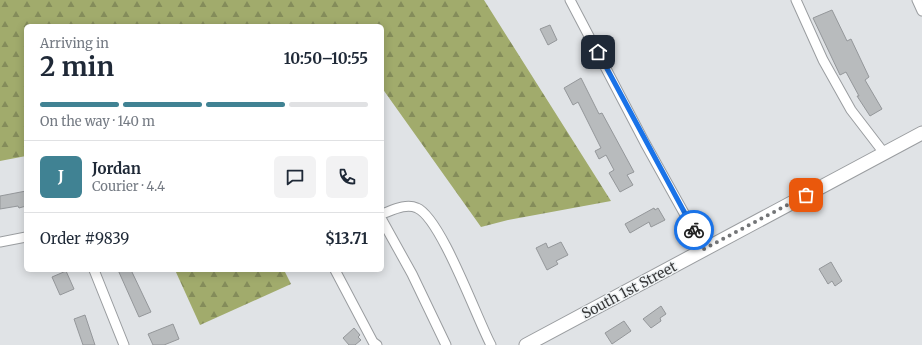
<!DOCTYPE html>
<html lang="en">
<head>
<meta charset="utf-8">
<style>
  body { margin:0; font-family:Merriweather,serif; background:#f2f2f3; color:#1f2937; height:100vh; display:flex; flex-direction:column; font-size:15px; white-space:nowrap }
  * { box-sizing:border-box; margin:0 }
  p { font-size:13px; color:#747a83 }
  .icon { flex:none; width:22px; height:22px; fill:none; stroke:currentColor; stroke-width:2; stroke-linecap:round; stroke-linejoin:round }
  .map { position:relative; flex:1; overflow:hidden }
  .side { position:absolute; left:24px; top:24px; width:360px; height:248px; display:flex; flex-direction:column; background:#fff; border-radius:6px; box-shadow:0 2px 10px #0003 }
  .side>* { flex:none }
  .pin { position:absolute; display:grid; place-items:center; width:34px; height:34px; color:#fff; margin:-17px; border-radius:8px; box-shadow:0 2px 6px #0006 }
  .courier { position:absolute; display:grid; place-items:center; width:40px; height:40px; margin:-20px; border:3px solid #1a73e8; border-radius:50%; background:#fff; color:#222; box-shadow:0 1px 5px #0007 }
  .head em { font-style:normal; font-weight:700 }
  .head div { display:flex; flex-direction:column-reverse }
  .head { display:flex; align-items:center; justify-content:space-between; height:68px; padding:0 16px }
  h1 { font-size:26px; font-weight:700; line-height:30px }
  .bar { display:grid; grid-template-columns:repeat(4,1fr); gap:6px 4px; align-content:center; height:48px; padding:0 16px }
  .bar i { height:5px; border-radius:3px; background:#e0e1e3 }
  .bar .on { background:#408293 }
  .bar p { grid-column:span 4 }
  .line { display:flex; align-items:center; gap:10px; padding:0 16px; border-top:1px solid #e0e1e3 }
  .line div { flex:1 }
  .round { display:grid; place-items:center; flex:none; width:42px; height:42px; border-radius:6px; background:#f2f2f3 }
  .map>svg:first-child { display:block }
</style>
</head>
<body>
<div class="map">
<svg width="922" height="345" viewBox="0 0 922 345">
  <defs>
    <pattern id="forest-firs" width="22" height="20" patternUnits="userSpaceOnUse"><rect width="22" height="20" fill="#a1ab6c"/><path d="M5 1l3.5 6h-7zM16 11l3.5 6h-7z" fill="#848c5a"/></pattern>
  </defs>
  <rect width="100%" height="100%" fill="#e0e3e6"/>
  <!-- forest -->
  <g fill="url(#forest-firs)">
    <path d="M0 0H484L611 201 508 220 481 227 382 88V28L399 22 382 28V26H26V156L0 161Z"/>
    <path d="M175 270H284L291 284 200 325Z"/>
  </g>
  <!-- building -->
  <g fill="#b8bbbd" stroke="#94979a">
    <path d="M832 10 847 41 851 39 869 77 865 80 882 109 870 116 857 96H859L846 72 840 75 813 18Z"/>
    <path d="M550 25 557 40 548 45 540 29Z"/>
    <path d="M581 78 599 114 602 113 634 172 627 175 633 185 620 192 609 173 614 170 606 155 599 159 595 151 601 148 578 102 573 105 564 88Z"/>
    <path d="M26 191V206L19 208 18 206 0 209V196Z"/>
    <path d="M654 208 655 210 658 208 665 220 651 227 649 222 630 233 625 224Z"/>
    <path d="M561 242 568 255 556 261 558 264 547 270 536 248 546 243 548 248Z"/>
    <path d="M831 262 842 281 835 286 832 281 828 284 819 269Z"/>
    <path d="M118 270H131L151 312 139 317Z"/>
    <path d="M66 271 74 289 60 295 52 277Z"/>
    <path d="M661 306 666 314 660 318 661 321 651 328 643 319Z"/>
    <path d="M85 315 95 345H83L74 319Z"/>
    <path d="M624 321 631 331 612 344 605 333Z"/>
    <path d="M173 324 179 339 164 345H153L148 334Z"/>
    <path d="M354 328 360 335 358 337 361 340 355 345H349L343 338Z"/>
  </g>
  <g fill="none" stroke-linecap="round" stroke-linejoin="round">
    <!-- street casing -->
    <g stroke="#9a9da0" stroke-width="11">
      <g id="street">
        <path d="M570 0 645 143 704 249"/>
        <path d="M796 0 823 60 851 110 884 153"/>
        <path d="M917 0 922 11"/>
        <path d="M382 214C393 210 406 203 417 208 441 218 477 319 491 345"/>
        <path d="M382 220 412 274 446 345"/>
        <path d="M0 242 26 237"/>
        <path d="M94 270 124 345"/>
        <path d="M335 270 373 342 377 345"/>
      </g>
    </g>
    <!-- secondary casing -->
    <g stroke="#9a9da0" stroke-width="15">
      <path id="secondary" d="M526 345 922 133"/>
    </g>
    <!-- street -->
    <use href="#street" stroke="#fff" stroke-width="9"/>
    <!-- secondary -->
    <use href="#secondary" stroke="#fff" stroke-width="13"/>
  </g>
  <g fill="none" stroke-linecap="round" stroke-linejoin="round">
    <!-- done -->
    <path stroke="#737577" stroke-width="4" stroke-dasharray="0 7.2" d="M694 230 704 249 806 195"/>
    <!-- route -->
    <path stroke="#1a73e8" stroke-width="5" d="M598 52 694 230"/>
  </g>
  <g text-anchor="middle" stroke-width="3" stroke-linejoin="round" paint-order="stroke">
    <!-- street labels -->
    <g font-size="14" fill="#393a3b" stroke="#edf1f3">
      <text transform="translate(629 290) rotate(-28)" y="5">South 1st Street</text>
    </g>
  </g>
</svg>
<div class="pin" style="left:806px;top:195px;background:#ea580c"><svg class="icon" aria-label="bag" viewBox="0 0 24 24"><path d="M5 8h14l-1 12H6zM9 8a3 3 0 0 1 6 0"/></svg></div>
<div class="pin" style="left:598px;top:52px;background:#1f2937"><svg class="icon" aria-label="home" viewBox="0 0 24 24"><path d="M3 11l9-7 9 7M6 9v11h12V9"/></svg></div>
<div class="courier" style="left:694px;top:230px"><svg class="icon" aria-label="bike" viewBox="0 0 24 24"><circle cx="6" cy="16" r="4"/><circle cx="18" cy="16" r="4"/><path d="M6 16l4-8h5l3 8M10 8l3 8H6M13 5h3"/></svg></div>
<section class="side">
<div class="head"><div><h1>2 min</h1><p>Arriving in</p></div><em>10:50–10:55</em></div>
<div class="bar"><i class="on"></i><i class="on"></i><i class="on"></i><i></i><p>On the way · 140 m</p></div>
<div class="line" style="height:72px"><b class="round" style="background:#408293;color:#fff">J</b><div><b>Jordan</b><p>Courier · 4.4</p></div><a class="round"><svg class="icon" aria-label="chat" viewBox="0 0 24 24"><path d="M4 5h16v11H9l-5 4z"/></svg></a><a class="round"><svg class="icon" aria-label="phone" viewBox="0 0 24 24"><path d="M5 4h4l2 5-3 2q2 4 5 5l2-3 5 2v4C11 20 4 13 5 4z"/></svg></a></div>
<div class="line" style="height:52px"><div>Order #9839</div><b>$13.71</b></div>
</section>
</div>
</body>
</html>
